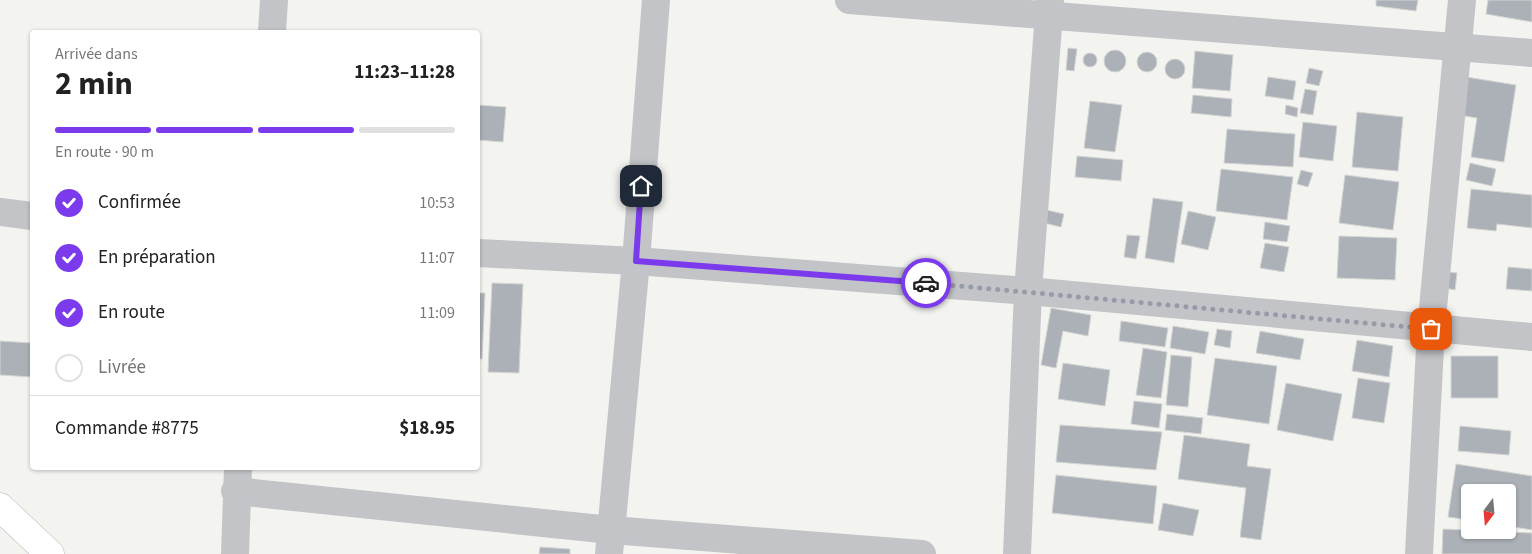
<!DOCTYPE html>
<html lang="fr">
<head>
<meta charset="utf-8">
<style>
  body { margin:0; font-family:"Source Sans 3",sans-serif; background:#f6f6f6; color:#222; height:100vh; display:flex; flex-direction:column; font-size:19px; white-space:nowrap }
  * { box-sizing:border-box; margin:0 }
  p { font-size:16px; color:#767676 }
  .icon { flex:none; width:28px; height:28px; fill:none; stroke:currentColor; stroke-width:2; stroke-linecap:round; stroke-linejoin:round }
  .map { position:relative; flex:1; overflow:hidden }
  .side { position:absolute; left:30px; top:30px; width:450px; height:440px; display:flex; flex-direction:column; background:#fff; border-radius:5px; box-shadow:0 1px 4px #0004 }
  .side>* { flex:none }
  .needle { width:32px; rotate:196deg }
  .buttons { position:absolute; left:1461px; top:484px; display:grid; gap:10px }
  .buttons a { display:grid; place-items:center; width:55px; height:55px; border-radius:5px; background:#fff; box-shadow:0 1px 4px #0004; font-size:25px }
  .pin { position:absolute; display:grid; place-items:center; width:42px; height:42px; color:#fff; margin:-21px; border-radius:10px; box-shadow:0 2px 8px #0006 }
  .courier { position:absolute; display:grid; place-items:center; width:50px; height:50px; margin:-25px; border:4px solid #7c3aed; border-radius:50%; background:#fff; color:#222; box-shadow:0 1px 6px #0007 }
  .headline em { font-style:normal; font-weight:700 }
  .headline div { display:flex; flex-direction:column-reverse }
  .headline { display:flex; align-items:center; justify-content:space-between; height:85px; padding:0 25px }
  h1 { font-size:32px; font-weight:700; line-height:38px }
  .bar { display:grid; grid-template-columns:repeat(4,1fr); gap:8px 5px; align-content:center; height:60px; padding:0 25px }
  .bar i { height:6px; border-radius:4px; background:#e0e0e0 }
  .bar .current { background:#7c3aed }
  .bar p { grid-column:span 4 }
  .line { display:flex; align-items:center; gap:12px; padding:0 25px; border-top:1px solid #e0e0e0 }
  .line div { flex:1 }
  ol { padding:0 25px; list-style:none }
  li { display:flex; align-items:center; gap:15px; height:55px }
  li p { margin-inline-start:auto }
  li .icon { padding:5px; border-radius:50%; background:#7c3aed; color:#fff; stroke-width:4 }
  li:last-child { color:#767676 }
  li i { width:28px; height:28px; border:2px solid #e0e0e0; border-radius:50% }
  .map>svg:first-child { display:block }
</style>
</head>
<body>
<div class="map">
<svg width="1532" height="554" viewBox="0 0 1532 554">
  <rect width="100%" height="100%" fill="#f3f4f0"/>
  <!-- building -->
  <g fill="#acb1b7" stroke="#d4d5d3">
    <path d="M1376 0H1418L1416 11 1376 6Z"/>
    <path d="M1488 0H1532V22L1486 14Z"/>
    <path d="M1068 48 1077 49 1074 71 1066 70Z"/>
    <circle cx="1115" cy="61" r="11"/>
    <path d="M1195 51 1233 55 1230 91 1192 88Z"/>
    <circle cx="1147" cy="62" r="10"/>
    <circle cx="1090" cy="60" r="7"/>
    <circle cx="1175" cy="69" r="10"/>
    <path d="M1309 68 1323 71 1319 86 1306 83Z"/>
    <path d="M1460 76 1516 85 1504 162 1471 157 1477 118 1453 114Z"/>
    <path d="M1268 77 1296 81 1293 100 1265 96Z"/>
    <path d="M1305 89 1317 91 1313 115 1300 113Z"/>
    <path d="M1193 95 1232 99 1231 117 1191 113Z"/>
    <path d="M1090 101 1122 105 1115 152 1084 148Z"/>
    <path d="M478 105 506 107 503 142 478 140Z"/>
    <path d="M1286 105 1298 108 1297 117 1285 114Z"/>
    <path d="M1357 112 1403 117 1398 171 1352 167Z"/>
    <path d="M1303 122 1337 126 1333 161 1299 157Z"/>
    <path d="M1227 129 1295 134 1293 167 1224 163Z"/>
    <path d="M1077 156 1123 160 1121 181 1075 177Z"/>
    <path d="M1470 163 1496 169 1492 186 1466 180Z"/>
    <path d="M1221 169 1293 177 1287 220 1216 211Z"/>
    <path d="M1301 170 1313 173 1308 187 1297 184Z"/>
    <path d="M1345 175 1399 182 1393 230 1339 223Z"/>
    <path d="M1471 189 1532 195V228L1497 224 1496 231 1467 228Z"/>
    <path d="M1153 198 1183 202 1174 263 1145 258Z"/>
    <path d="M1042 209 1064 214 1061 227 1040 222Z"/>
    <path d="M1188 211 1216 217 1208 250 1181 244Z"/>
    <path d="M1265 222 1290 226 1287 242 1263 239Z"/>
    <path d="M1127 235 1140 236 1136 259 1124 257Z"/>
    <path d="M1339 236 1397 238 1395 280 1337 278Z"/>
    <path d="M1265 243 1289 247 1284 272 1260 268Z"/>
    <path d="M1508 267 1532 269V291L1506 289Z"/>
    <path d="M1442 271 1457 273 1455 290 1440 287Z"/>
    <path d="M492 283 523 284 519 373 488 372Z"/>
    <path d="M478 293H485L482 359H478Z"/>
    <path d="M1051 308 1091 315 1088 336 1063 331 1056 368 1041 365Z"/>
    <path d="M1121 321 1168 328 1165 347 1119 341Z"/>
    <path d="M1173 326 1209 332 1205 354 1170 348Z"/>
    <path d="M1217 329 1232 331 1230 348 1214 345Z"/>
    <path d="M1260 331 1304 339 1300 360 1256 353Z"/>
    <path d="M1357 340 1393 346 1389 377 1352 371Z"/>
    <path d="M0 341 32 343V377L0 375Z"/>
    <path d="M1143 348 1167 352 1161 398 1136 395Z"/>
    <path d="M1171 355 1192 357 1188 407 1166 405Z"/>
    <rect x="1451" y="356" width="47" height="42"/>
    <path d="M1215 358 1277 366 1269 424 1207 415Z"/>
    <path d="M1063 363 1110 370 1105 406 1058 399Z"/>
    <path d="M1358 378 1390 383 1384 423 1352 418Z"/>
    <path d="M1286 383 1342 394 1333 441 1277 430Z"/>
    <path d="M1134 401 1162 404 1159 428 1131 424Z"/>
    <path d="M1167 414 1203 418 1201 434 1165 430Z"/>
    <path d="M1060 425 1162 432 1156 470 1056 462Z"/>
    <path d="M1460 426 1511 431 1509 455 1458 451Z"/>
    <path d="M1184 435 1250 444 1247 466 1271 469 1261 540 1240 537 1246 488 1178 479Z"/>
    <path d="M1456 464 1532 476V530L1508 526V492H1470V520L1448 517Z"/>
    <path d="M1056 475 1157 486 1153 524 1052 513Z"/>
    <path d="M1163 503 1199 510 1193 536 1158 530Z"/>
    <path d="M1443 529 1532 533V554H1442Z"/>
    <path d="M540 547 570 549V554H539Z"/>
  </g>
  <g fill="none" stroke-linecap="round" stroke-linejoin="round">
    <!-- major casing -->
    <g stroke="#b2b5b9" stroke-width="29">
      <path id="major" d="M0 507 50 554"/>
    </g>
    <!-- minor -->
    <g stroke="#c2c4c8" stroke-width="28">
      <path d="M849 0 1532 53"/>
      <path d="M272 32 274 0"/>
      <path d="M0 212 32 216"/>
      <path d="M478 253 636 261 1028 291 1532 337"/>
      <path d="M235 491 611 530 922 554"/>
      <path d="M235 554 238 468"/>
      <path d="M609 554 636 261 656 0"/>
      <path d="M1017 554 1028 291 1050 0"/>
      <path d="M1419 554 1431 329 1462 0"/>
    </g>
    <!-- major -->
    <use href="#major" stroke="#fff" stroke-width="28"/>
  </g>
  <g fill="none" stroke-linecap="round" stroke-linejoin="round">
    <!-- done -->
    <path stroke="#969ca7" stroke-width="5" stroke-dasharray="0 9" d="M926 283 1431 329"/>
    <!-- route -->
    <path stroke="#7c3aed" stroke-width="6" d="M641 186 636 261 926 283"/>
  </g>
</svg>
<div class="buttons">
<a><svg class="needle" viewBox="-14 -14 28 28"><path d="M0-13l5 13h-10z" fill="#e53935"/><path d="M0 13l5-13h-10z" fill="#767676"/></svg></a>
</div>
<div class="pin" style="left:1431px;top:329px;background:#ea580c"><svg class="icon" aria-label="bag" viewBox="0 0 24 24"><path d="M5 8h14l-1 12H6zM9 8a3 3 0 0 1 6 0"/></svg></div>
<div class="pin" style="left:641px;top:186px;background:#1f2937"><svg class="icon" aria-label="home" viewBox="0 0 24 24"><path d="M3 11l9-7 9 7M6 9v11h12V9"/></svg></div>
<div class="courier" style="left:926px;top:283px"><svg class="icon" aria-label="car" viewBox="0 0 24 24"><path d="M5 17H2v-5l4-1 3-4h7l3 4 3 1v5h-3M9 17h6M6 11h13"/><circle cx="7" cy="17" r="2"/><circle cx="17" cy="17" r="2"/></svg></div>
<section class="side">
<div class="headline"><div><h1>2 min</h1><p>Arrivée dans</p></div><em>11:23–11:28</em></div>
<div class="bar"><i class="current"></i><i class="current"></i><i class="current"></i><i></i><p>En route · 90 m</p></div>
<ol>
<li><svg class="icon" aria-label="check" viewBox="0 0 24 24"><path d="M5 12l5 5 9-10"/></svg>Confirmée<p>10:53</p></li>
<li><svg class="icon" aria-label="check" viewBox="0 0 24 24"><path d="M5 12l5 5 9-10"/></svg>En préparation<p>11:07</p></li>
<li><svg class="icon" aria-label="check" viewBox="0 0 24 24"><path d="M5 12l5 5 9-10"/></svg>En route<p>11:09</p></li>
<li><i></i>Livrée</li>
</ol>
<div class="line" style="height:65px"><div>Commande #8775</div><b>$18.95</b></div>
</section>
</div>
</body>
</html>
